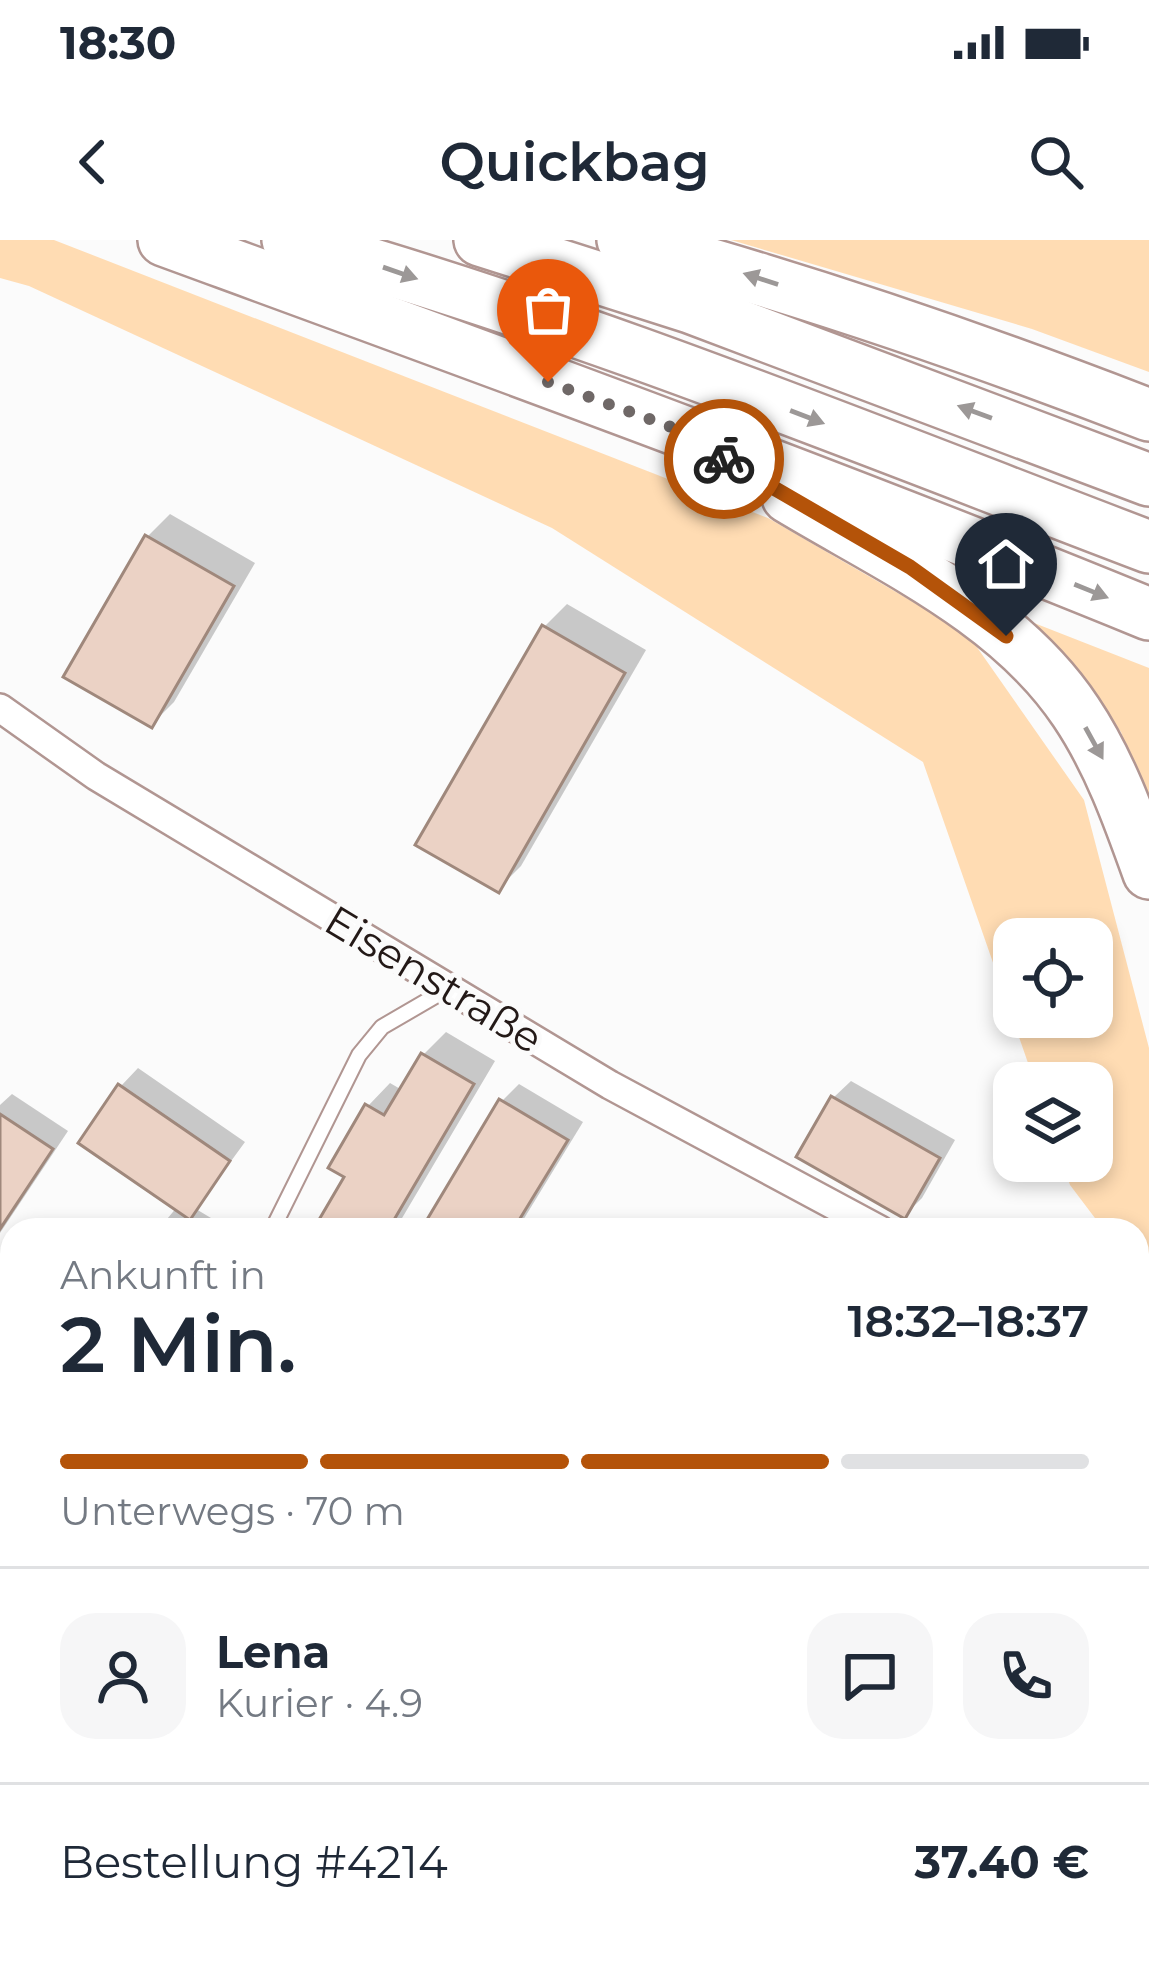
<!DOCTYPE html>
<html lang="de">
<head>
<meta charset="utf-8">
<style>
  body { margin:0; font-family:Montserrat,sans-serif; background:#f6f6f7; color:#1f2937; height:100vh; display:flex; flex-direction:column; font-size:45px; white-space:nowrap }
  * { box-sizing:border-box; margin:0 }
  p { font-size:39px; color:#747a83 }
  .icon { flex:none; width:66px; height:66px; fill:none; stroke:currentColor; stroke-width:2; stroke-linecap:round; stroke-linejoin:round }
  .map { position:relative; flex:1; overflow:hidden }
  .side { position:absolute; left:0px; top:978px; width:1149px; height:744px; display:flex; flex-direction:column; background:#fff; border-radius:36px 36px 0 0; box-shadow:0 6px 18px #0003 }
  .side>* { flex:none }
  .tools { position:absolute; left:993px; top:678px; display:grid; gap:24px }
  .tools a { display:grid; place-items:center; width:120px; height:120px; border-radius:24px; background:#fff; box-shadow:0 6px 18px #0003; font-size:60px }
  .pin { position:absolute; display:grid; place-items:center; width:102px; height:102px; color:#fff; margin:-123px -51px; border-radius:50% 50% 50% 0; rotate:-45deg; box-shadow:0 0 12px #0007 }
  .pin .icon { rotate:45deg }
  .courier { position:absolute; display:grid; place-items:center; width:120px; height:120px; margin:-60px; border:9px solid #b45309; border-radius:50%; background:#fff; color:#222; box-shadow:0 3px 15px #0007 }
  .head em { font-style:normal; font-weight:600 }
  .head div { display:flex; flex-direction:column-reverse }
  .head { display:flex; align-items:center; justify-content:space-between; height:204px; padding:0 60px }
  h1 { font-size:78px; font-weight:600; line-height:90px }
  .bar { display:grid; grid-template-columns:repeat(4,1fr); gap:18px 12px; align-content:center; height:144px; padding:0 60px }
  .bar i { height:15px; border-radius:9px; background:#e0e1e3 }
  .bar .current { background:#b45309 }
  .bar p { grid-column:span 4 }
  .line { display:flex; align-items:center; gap:30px; padding:0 60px; border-top:3px solid #e0e1e3 }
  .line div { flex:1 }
  .round { display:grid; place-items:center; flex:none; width:126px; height:126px; border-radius:36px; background:#f6f6f7 }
  .status { display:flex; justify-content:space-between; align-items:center; height:84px; padding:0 60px; background:#fff; direction:ltr }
  .status svg { height:33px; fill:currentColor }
  header { display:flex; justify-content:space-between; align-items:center; height:156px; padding:0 60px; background:#fff; font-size:54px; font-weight:600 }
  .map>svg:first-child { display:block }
</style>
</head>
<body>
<div class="status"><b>18:30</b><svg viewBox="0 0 49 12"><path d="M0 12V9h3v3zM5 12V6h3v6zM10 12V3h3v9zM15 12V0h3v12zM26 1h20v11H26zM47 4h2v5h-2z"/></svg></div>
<header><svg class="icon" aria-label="back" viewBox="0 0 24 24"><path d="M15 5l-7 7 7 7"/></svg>Quickbag<svg class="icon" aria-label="search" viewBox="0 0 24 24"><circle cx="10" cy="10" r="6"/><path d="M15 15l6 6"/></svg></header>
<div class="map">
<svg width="1149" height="1722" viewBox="0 0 1149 1722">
  <rect width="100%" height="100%" fill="#fbfbfb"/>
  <!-- green -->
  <g fill="#ffdcb3" fill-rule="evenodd">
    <path d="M0 0H54L768 278 967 393 1084 560 1149 808V1049L1137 1033V990H1104L1070 945 1062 921H1092V843H1035L923 522 552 288 29 46 0 38ZM1014 699H1092V777H1014Z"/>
    <path d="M731 0H1149V132L1032 89Z"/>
    <path d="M1029 381 1149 428V574L1121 492Z"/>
  </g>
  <!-- shadow -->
  <g fill="#0003">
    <path d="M170 274 255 323 174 462 151 485 147 297Z"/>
    <path d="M567 364 646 410 521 626 498 649 544 387Z"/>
    <path d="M446 792 495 821 395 990H317L348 936 368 866 390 843 402 850 423 815Z"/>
    <path d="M138 828 245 902 196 969 231 990H158L177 967 82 902 121 846Z"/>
    <path d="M851 841 955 900 922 958 905 975 833 858Z"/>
    <path d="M519 844 583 882 517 990H442L502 861Z"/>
    <path d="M12 854 68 891 0 993V865Z"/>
    <path d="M0 1557 12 1565V1620L0 1637Z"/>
    <path d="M283 1710H338L356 1722H275Z"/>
  </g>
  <!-- building -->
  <g fill="#ebd2c5" stroke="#9f887c" stroke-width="3">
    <path d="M145 295 234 346 152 488 63 437Z"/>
    <path d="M542 385 625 433 499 653 415 605Z"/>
    <path d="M421 813 474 844 388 990H313L344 937 328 928 365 864 384 875Z"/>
    <path d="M118 844 230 921 190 980 78 903Z"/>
    <path d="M831 856 940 918 905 979 796 917Z"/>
    <path d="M499 859 568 900 513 990H437L425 983Z"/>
    <path d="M0 874 53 909 0 989Z"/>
    <path d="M12 1026V1103L0 1095V1045Z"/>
    <path d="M12 1239V1312L0 1305V1259Z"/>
    <path d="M0 1586 12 1594V1616L0 1634Z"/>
    <path d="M279 1710H296L313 1722H271Z"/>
  </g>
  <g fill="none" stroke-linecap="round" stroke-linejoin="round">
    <!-- lane casing -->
    <g stroke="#b19692" stroke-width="18">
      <path id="lane" d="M272 990 359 815 382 787 449 748"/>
    </g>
    <!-- street casing -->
    <g stroke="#b19692" stroke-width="32">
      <g id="street">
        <path d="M0 468 96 536 610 845 880 990"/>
        <path d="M0 1166 12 1173"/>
        <path d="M501 1722 509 1710"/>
      </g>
    </g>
    <!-- highway casing -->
    <g stroke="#b19692" stroke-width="56">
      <g id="highway">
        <path d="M164 0C494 121 824 241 1149 374"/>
        <path d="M288 0C581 82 865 199 1149 307"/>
        <path d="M480 0 690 67 1149 240"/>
        <path d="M623 0C802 48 976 108 1149 175"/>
        <path d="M788 257C889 318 1009 371 1076 472 1109 521 1129 577 1149 633"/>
      </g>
    </g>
    <!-- lane -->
    <use href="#lane" stroke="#fff" stroke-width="14"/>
    <!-- street -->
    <use href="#street" stroke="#fff" stroke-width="27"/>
    <!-- highway -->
    <use href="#highway" stroke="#fff" stroke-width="51"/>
  </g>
  <!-- one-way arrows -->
  <defs><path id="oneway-solid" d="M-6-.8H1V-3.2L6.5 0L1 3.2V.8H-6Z" transform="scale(3)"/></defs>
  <g fill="#9c9897">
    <use href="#oneway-solid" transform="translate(400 33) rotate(19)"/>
    <use href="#oneway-solid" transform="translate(761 39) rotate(-162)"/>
    <use href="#oneway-solid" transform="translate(975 172) rotate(-160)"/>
    <use href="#oneway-solid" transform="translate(807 177) rotate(21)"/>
    <use href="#oneway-solid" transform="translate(1091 351) rotate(22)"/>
    <use href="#oneway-solid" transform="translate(1094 503) rotate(61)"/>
  </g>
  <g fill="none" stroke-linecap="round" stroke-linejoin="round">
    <!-- done -->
    <path stroke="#6f6867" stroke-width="12" stroke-dasharray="0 21.6" d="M548 142 669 186 724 219"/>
    <!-- route -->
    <path stroke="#b45309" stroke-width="15" d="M724 219 910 327 1006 396"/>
  </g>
  <g text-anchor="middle" stroke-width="10" stroke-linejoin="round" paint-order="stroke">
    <!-- street labels -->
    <g font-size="42" fill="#231917" stroke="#fbfbfb">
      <text transform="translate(434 739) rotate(31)" y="15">Eisenstraße</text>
    </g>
  </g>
</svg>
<div class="tools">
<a><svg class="icon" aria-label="locate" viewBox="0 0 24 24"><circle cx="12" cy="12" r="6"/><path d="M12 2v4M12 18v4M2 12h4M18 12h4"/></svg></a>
<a><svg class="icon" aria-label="layers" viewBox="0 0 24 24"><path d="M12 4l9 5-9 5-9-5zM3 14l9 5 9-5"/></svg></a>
</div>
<div class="pin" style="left:548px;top:142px;background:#ea580c"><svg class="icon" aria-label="bag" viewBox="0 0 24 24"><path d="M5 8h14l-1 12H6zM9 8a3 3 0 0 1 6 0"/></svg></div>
<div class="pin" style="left:1006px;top:396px;background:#1f2937"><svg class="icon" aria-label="home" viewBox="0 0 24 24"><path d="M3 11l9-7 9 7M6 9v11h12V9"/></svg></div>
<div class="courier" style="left:724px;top:219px"><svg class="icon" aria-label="bike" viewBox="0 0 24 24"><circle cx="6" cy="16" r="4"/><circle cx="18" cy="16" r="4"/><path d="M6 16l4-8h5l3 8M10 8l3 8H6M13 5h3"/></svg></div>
<section class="side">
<div class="head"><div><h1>2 Min.</h1><p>Ankunft in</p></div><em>18:32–18:37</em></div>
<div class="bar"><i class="current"></i><i class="current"></i><i class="current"></i><i></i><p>Unterwegs · 70 m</p></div>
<div class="line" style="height:216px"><a class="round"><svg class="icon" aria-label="person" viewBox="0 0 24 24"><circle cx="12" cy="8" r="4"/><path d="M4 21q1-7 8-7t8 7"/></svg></a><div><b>Lena</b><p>Kurier · 4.9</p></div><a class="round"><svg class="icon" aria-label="chat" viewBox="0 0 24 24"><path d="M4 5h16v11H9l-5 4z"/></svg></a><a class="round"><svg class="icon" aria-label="phone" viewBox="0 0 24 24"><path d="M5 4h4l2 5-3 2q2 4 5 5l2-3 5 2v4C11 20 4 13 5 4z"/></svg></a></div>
<div class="line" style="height:156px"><div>Bestellung #4214</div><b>37.40 €</b></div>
</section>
</div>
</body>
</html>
